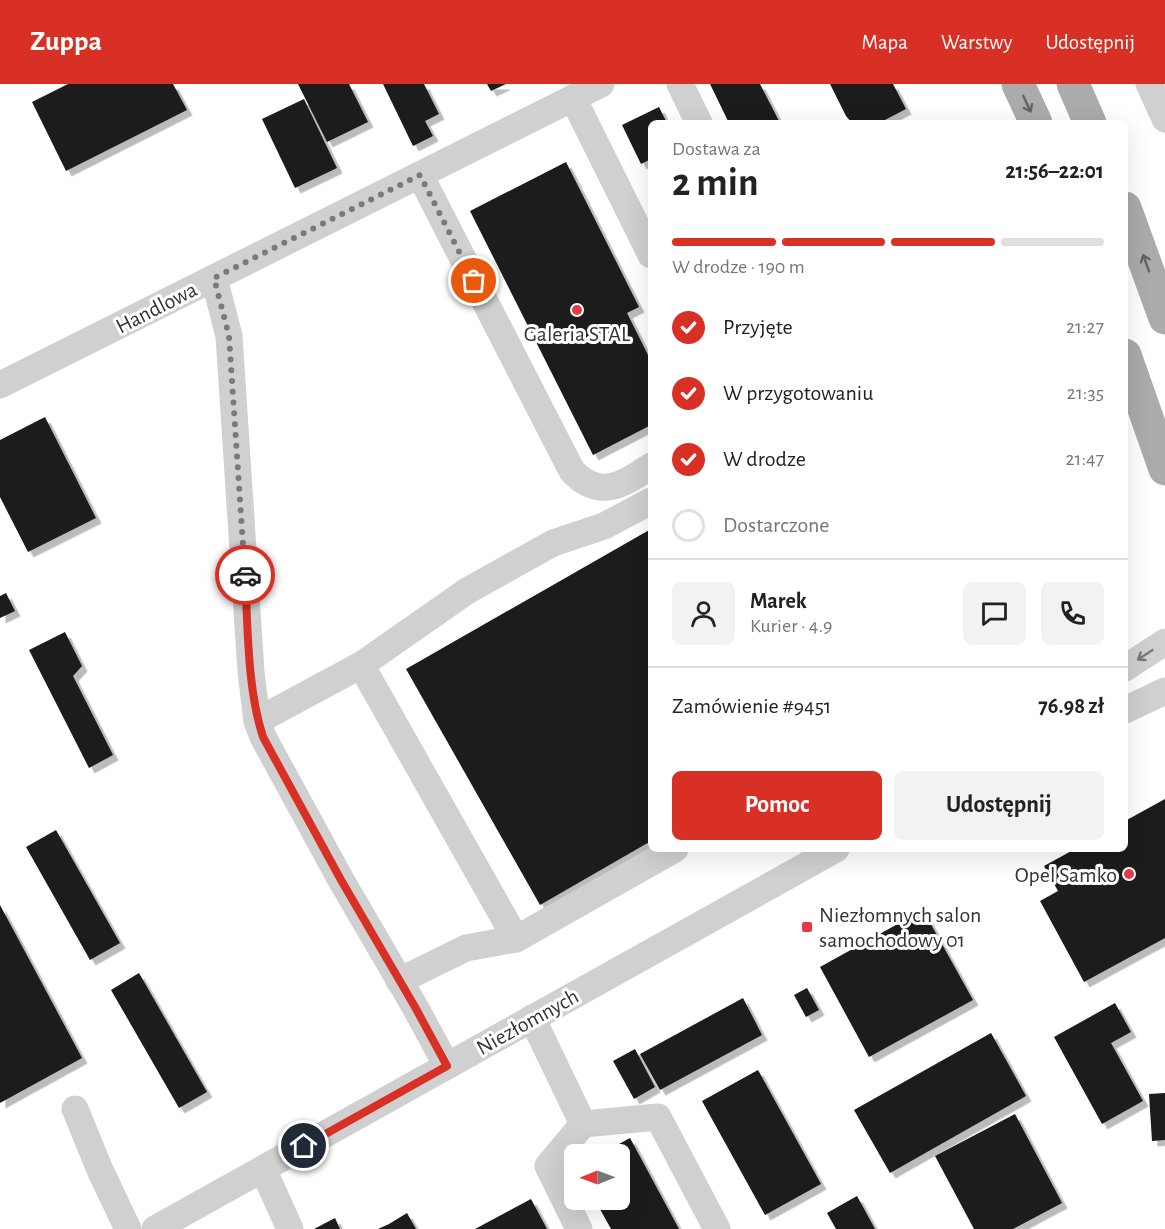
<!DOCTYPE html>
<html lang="pl">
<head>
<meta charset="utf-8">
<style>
  body { margin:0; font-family:"Alegreya Sans",sans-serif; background:#f2f2f2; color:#222; height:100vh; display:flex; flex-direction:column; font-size:22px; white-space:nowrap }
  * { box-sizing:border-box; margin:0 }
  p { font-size:20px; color:#767676 }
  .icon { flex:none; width:33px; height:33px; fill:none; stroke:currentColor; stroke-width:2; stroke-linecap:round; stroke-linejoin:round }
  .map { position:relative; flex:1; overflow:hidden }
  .drawer { position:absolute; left:648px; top:36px; width:480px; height:732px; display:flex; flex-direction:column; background:#fff; border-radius:9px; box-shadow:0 6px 24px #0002 }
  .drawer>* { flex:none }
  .needle { width:39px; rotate:269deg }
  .controls { position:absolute; left:564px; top:1060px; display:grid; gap:12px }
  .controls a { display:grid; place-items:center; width:66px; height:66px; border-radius:9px; background:#fff; box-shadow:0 6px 24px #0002; font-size:30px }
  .pin { position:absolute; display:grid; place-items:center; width:51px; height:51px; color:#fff; margin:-26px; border:3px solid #fff; border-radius:50%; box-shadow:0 2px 6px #0007 }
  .courier { position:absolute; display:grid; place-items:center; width:60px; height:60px; margin:-30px; border:4px solid #d93025; border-radius:50%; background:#fff; color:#222; box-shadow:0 2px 8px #0007 }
  .summary em { font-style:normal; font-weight:700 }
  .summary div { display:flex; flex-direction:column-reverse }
  .summary { display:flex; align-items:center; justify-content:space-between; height:102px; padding:0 24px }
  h1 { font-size:39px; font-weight:700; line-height:45px }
  .bar { display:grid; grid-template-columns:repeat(4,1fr); gap:9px 6px; align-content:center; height:72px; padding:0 24px }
  .bar i { height:8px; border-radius:4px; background:#e0e0e0 }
  .bar .active { background:#d93025 }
  .bar p { grid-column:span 4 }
  .line { display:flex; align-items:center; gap:15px; padding:0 24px; border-top:2px solid #e0e0e0 }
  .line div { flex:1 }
  .round { display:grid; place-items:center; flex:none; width:63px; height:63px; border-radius:9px; background:#f2f2f2 }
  ol { padding:0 24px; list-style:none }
  li { display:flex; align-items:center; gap:18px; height:66px }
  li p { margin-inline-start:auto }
  li .icon { padding:6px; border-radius:50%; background:#d93025; color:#fff; stroke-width:4 }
  li:last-child { color:#767676 }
  li i { width:33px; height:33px; border:3px solid #e0e0e0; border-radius:50% }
  .button { display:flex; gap:12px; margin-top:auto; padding:12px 24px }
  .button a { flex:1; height:69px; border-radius:9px; background:#d93025; color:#fff; font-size:24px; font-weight:700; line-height:69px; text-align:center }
  .button a+a { background:#f2f2f2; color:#222 }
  header { display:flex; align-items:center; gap:36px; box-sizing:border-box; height:84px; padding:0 30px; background:#d93025; color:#fff }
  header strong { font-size:28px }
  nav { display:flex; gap:33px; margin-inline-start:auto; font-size:21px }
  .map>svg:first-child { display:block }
</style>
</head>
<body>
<header>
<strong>Zuppa</strong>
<nav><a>Mapa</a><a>Warstwy</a><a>Udostępnij</a></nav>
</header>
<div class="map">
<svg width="1165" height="1145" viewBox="0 0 1165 1145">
  <defs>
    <filter id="shadow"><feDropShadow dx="5.5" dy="5.5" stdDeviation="0" flood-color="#0004"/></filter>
  </defs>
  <rect width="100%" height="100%" fill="#fff"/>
  <!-- building -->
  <g fill="#1a1a1a" filter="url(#shadow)">
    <path d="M68 0H173L187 26 66 87 32 18Z"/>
    <path d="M298 0H349L368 38 327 58Z"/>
    <path d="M383 0H424L439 30 425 37 433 52 413 62Z"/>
    <path d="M487 0H506L491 7Z"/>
    <path d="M710 0H760L780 39H729Z"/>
    <path d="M830 0H893L906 25 879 39H852L846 32Z"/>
    <path d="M304 15 337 84 295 104 262 35Z"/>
    <path d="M659 23 667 39H651V75L641 80 622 41Z"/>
    <path d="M566 78 639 223 627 229 651 277V341L593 371 470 127Z"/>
    <path d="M45 333 96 434 28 468 0 413V356Z"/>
    <path d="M651 445V757L540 821 406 585Z"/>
    <path d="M6 509 15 527 0 534V512Z"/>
    <path d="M65 548 82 582 73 592 113 671 89 684 29 566Z"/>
    <path d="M1165 715V854L1084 898 1040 817 1058 807 1044 782 1075 765H1125V737Z"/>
    <path d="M56 746 120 859 90 876 26 763Z"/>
    <path d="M0 821 82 974 0 1019Z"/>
    <path d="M923 826 973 916 869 973 820 883Z"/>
    <path d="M139 889 207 1008 179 1024 111 906Z"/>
    <path d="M807 904 819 926 806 933 794 911Z"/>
    <path d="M743 914 762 951 660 1006 640 970Z"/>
    <path d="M1115 919 1131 948 1111 959 1143 1017 1102 1040 1054 953Z"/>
    <path d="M991 949 1026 1012 890 1089 854 1026Z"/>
    <path d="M635 965 655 1003 634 1015 613 977Z"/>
    <path d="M758 986 821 1100 765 1131 702 1017Z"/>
    <path d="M1165 1009V1056L1152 1057 1149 1010Z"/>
    <path d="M1015 1030 1062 1119 1013 1145H974L935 1072Z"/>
    <path d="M630 1054 679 1145H611L595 1116H620V1071H599Z"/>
    <path d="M857 1112 875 1145H836L827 1129Z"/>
    <path d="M531 1115 547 1145H475Z"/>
    <path d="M407 1129 416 1145H378L389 1140Z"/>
    <path d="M335 1134 340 1145H314Z"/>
  </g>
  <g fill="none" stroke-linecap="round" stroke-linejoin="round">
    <!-- minor -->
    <g stroke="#d0d0d0" stroke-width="27">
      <path d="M680 0 699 39"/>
      <path d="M1149 0 1165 35"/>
      <path d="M573 14 651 171"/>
      <path d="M420 91 572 387C600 416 622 401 651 382"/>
      <path d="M214 194 229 252 251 588 257 637 263 653 341 796 415 923 447 982"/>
      <path d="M0 301 601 0"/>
      <path d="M361 581 516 855"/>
      <path d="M1125 584 1165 558"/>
      <path d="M1125 626 1165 607"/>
      <path d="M257 637 361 581 467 507 553 459 604 442 651 417"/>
      <path d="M399 897 466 864 516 855 675 765"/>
      <path d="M532 934 583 1040"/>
      <path d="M75 1025 100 1086 128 1145"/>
      <path d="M263 1085 290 1145"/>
      <path d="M155 1145 836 765"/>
      <path d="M579 1145 548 1082 583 1040 658 1033 717 1145"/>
    </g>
    <!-- major -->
    <g stroke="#ababab" stroke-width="33">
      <path d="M1018 0 1036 39"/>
      <path d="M1073 0 1090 39"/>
      <path d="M1125 124 1165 234"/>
      <path d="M1125 271 1165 385"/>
    </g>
  </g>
  <!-- one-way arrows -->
  <defs><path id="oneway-shaft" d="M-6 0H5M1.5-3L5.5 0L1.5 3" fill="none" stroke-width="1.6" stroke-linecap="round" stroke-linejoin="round" transform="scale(1.5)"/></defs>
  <g stroke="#636363">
    <use href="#oneway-shaft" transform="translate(1027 20) rotate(65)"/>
    <use href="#oneway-shaft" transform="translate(1146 179) rotate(-110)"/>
  </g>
  <use stroke="#7a7a7a" href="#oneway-shaft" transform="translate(1145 571) rotate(147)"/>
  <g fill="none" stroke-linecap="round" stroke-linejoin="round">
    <!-- done -->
    <path stroke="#7a7a7a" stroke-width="6" stroke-dasharray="0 10.8" d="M245 491 229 252 214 194 420 91 474 197"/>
    <!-- route -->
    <path stroke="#d93025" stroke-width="8" d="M245 491C248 543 247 604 263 653L341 796 415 923 447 982 304 1062"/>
  </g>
  <!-- markers -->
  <g fill="#e63946" stroke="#fff" stroke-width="2">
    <circle cx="577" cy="226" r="6"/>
    <circle cx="1129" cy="790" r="6"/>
    <rect x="801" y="837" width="12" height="12" rx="3"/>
  </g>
  <g text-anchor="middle" stroke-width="6" stroke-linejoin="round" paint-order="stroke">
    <!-- street labels -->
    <g font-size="22" fill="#333" stroke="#fff">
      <text transform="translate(156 223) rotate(-27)" y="8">Handlowa</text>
      <text transform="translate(527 937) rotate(-29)" y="8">Niezłomnych</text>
    </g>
    <!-- poi labels -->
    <g font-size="22" fill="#333" stroke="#fff">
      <text x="577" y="257">Galeria STAL</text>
      <text x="1117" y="798" text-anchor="end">Opel Samko</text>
      <text x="819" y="838" text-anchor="start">Niezłomnych salon<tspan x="819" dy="25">samochodowy 01</tspan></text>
    </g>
  </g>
</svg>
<div class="controls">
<a><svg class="needle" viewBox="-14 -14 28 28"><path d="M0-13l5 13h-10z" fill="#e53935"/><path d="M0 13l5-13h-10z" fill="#767676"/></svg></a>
</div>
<div class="pin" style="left:474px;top:197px;background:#ea580c"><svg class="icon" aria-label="bag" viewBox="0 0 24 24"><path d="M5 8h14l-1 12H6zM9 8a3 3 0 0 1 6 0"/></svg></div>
<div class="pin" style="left:304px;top:1062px;background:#1f2937"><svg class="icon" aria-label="home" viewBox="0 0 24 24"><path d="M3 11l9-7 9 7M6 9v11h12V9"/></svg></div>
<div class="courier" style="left:245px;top:491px"><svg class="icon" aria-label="car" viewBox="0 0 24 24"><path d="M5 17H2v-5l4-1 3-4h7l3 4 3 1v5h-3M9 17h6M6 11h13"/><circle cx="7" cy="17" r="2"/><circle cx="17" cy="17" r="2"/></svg></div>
<section class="drawer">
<div class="summary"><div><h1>2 min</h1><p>Dostawa za</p></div><em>21:56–22:01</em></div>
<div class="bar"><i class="active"></i><i class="active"></i><i class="active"></i><i></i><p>W drodze · 190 m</p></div>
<ol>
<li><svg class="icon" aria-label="check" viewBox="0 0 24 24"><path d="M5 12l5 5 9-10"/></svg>Przyjęte<p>21:27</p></li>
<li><svg class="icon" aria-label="check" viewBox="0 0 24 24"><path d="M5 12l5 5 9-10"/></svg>W przygotowaniu<p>21:35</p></li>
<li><svg class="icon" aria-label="check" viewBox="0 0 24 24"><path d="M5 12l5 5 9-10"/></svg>W drodze<p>21:47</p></li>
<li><i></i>Dostarczone</li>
</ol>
<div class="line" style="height:108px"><a class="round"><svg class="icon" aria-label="person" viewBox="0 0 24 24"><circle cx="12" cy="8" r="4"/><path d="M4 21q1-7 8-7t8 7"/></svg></a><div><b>Marek</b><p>Kurier · 4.9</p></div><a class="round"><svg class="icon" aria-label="chat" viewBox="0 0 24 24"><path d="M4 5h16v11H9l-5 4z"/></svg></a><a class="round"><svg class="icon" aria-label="phone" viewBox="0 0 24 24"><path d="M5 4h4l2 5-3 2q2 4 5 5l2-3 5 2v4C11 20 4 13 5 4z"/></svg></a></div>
<div class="line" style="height:78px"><div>Zamówienie #9451</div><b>76.98 zł</b></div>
<div class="button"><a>Pomoc</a><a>Udostępnij</a></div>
</section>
</div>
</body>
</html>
